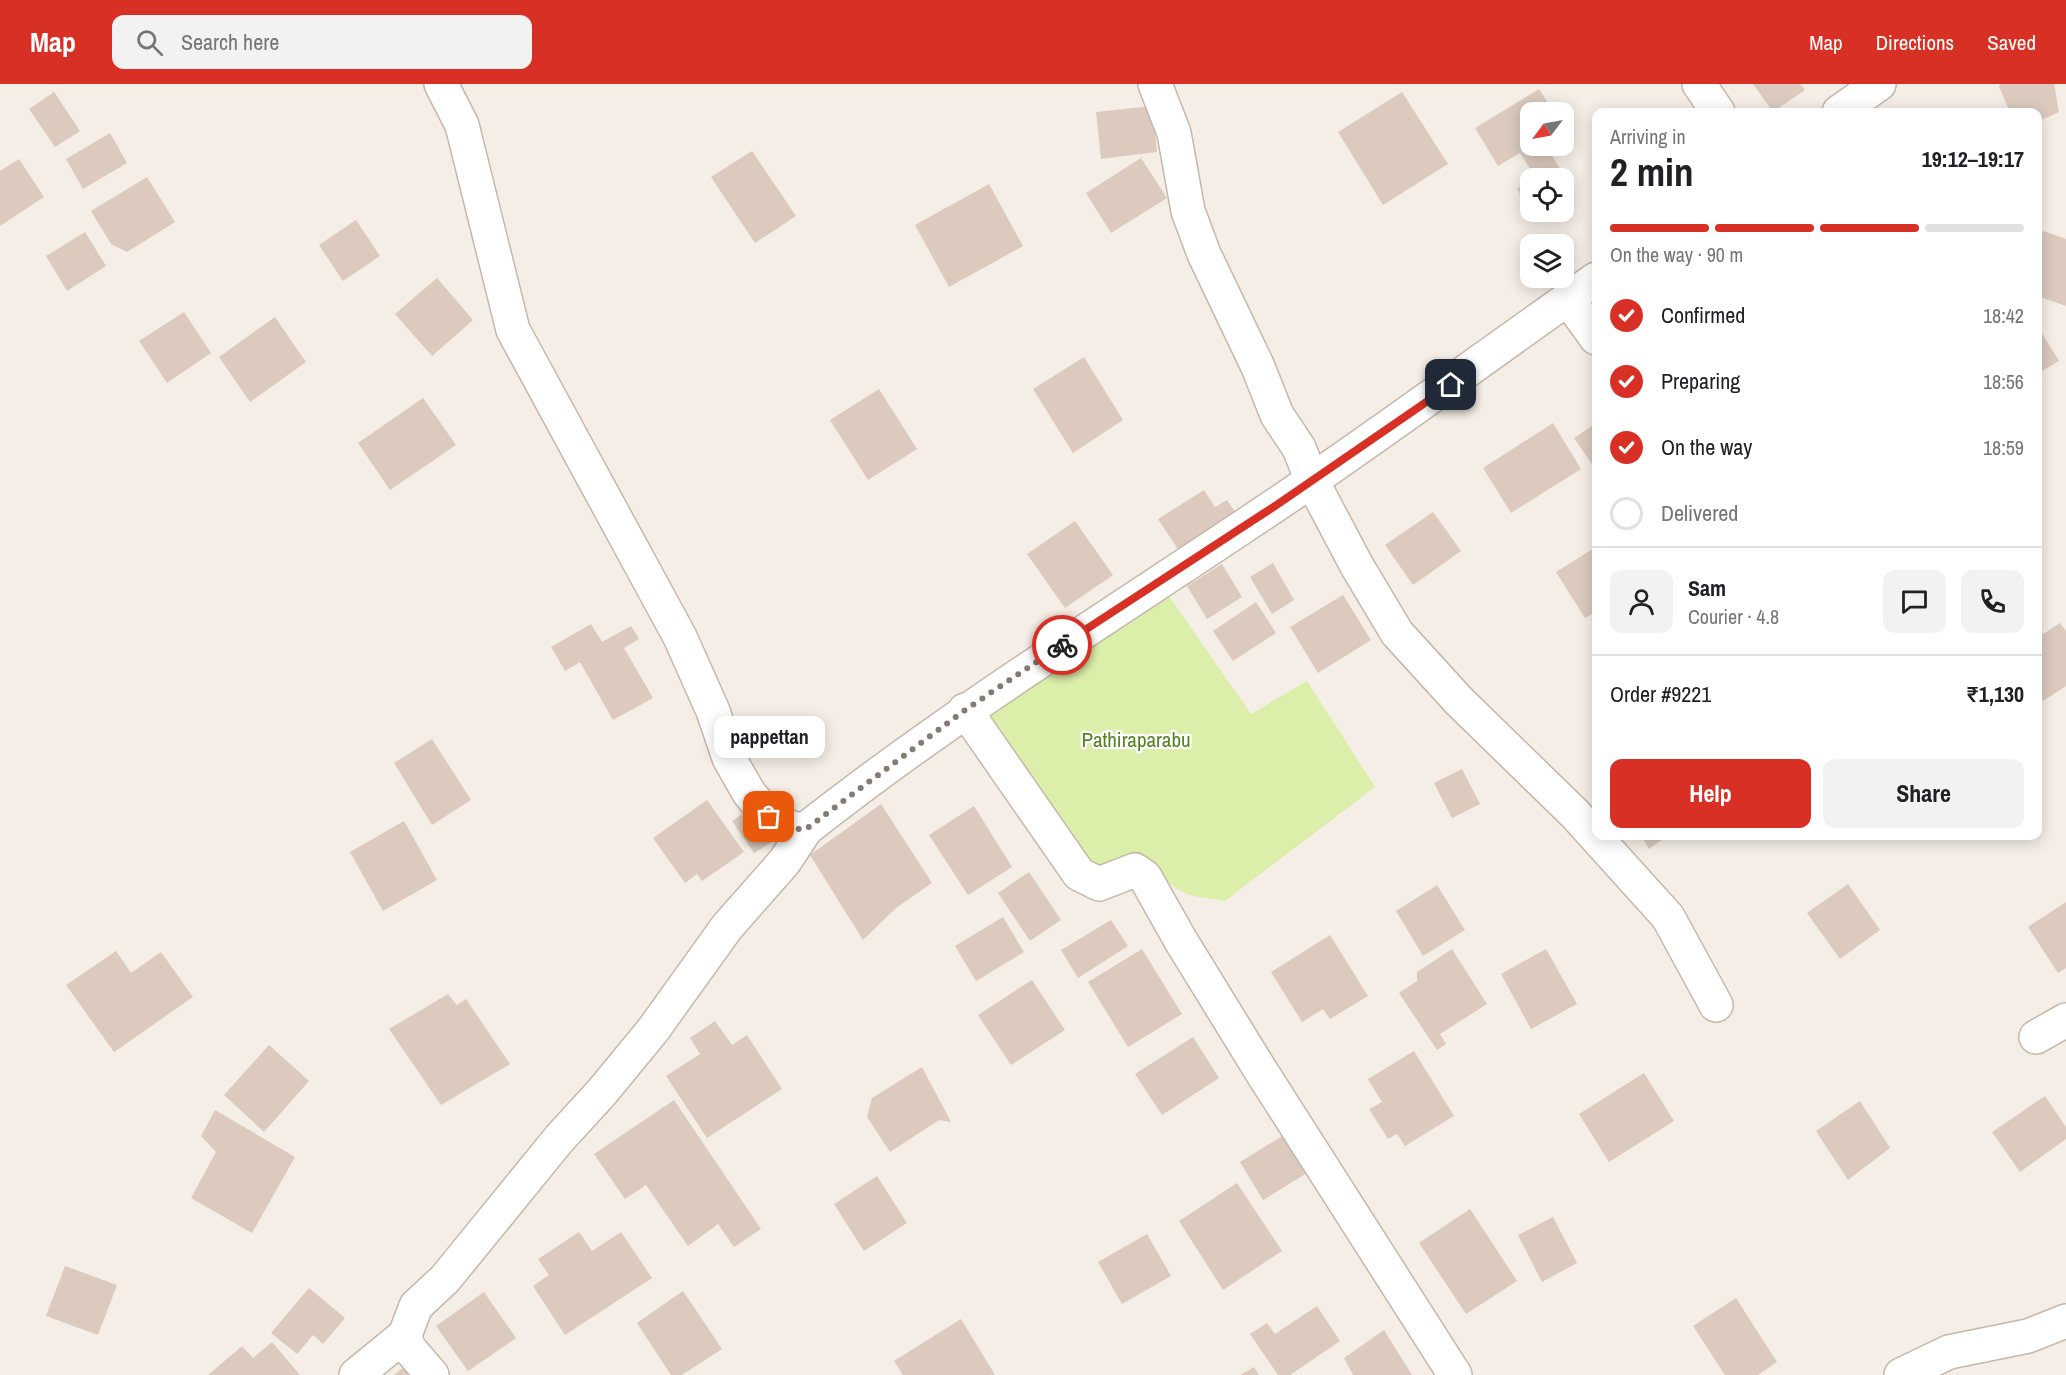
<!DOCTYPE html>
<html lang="en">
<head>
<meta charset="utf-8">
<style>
  body { margin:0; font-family:"Archivo Narrow",sans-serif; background:#f2f2f2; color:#202124; height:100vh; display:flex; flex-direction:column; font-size:22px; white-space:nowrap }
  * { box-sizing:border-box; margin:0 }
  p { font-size:20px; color:#757577 }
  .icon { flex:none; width:33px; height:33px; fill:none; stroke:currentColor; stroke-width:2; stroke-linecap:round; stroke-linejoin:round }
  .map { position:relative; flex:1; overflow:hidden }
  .details { position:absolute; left:1592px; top:24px; width:450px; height:732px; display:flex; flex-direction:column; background:#fff; border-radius:12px; box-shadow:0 3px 15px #0003 }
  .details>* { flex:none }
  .needle { width:39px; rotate:238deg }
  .controls { position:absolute; left:1520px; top:18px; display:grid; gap:12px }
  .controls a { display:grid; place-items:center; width:54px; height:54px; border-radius:12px; background:#fff; box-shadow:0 3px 15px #0003; font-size:30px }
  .pin { position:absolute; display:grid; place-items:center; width:51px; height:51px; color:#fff; margin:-26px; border-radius:12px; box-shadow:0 3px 9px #0006 }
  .courier { position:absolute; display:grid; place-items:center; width:60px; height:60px; margin:-30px; border:4px solid #d93025; border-radius:50%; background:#fff; color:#222; box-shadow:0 2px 8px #0007 }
  .bubble { position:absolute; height:42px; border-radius:12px; background:#fff; box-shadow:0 3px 15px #0003; font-size:20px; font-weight:700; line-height:42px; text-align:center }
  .overview em { font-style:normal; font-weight:700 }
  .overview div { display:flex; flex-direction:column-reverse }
  .overview { display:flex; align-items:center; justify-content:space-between; height:102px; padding:0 18px }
  h1 { font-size:39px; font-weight:700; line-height:45px }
  .bar { display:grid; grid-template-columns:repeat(4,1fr); gap:9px 6px; align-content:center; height:72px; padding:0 18px }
  .bar i { height:8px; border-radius:4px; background:#e0e0e0 }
  .bar .on { background:#d93025 }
  .bar p { grid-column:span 4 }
  .line { display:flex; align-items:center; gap:15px; padding:0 18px; border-top:2px solid #e0e0e0 }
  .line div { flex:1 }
  .round { display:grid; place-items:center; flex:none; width:63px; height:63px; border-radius:12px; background:#f2f2f2 }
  ol { padding:0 18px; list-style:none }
  li { display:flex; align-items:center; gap:18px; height:66px }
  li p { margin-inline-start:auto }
  li .icon { padding:6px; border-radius:50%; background:#d93025; color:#fff; stroke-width:4 }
  li:last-child { color:#757577 }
  li i { width:33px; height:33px; border:3px solid #e0e0e0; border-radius:50% }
  .action { display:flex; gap:12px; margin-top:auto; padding:12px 18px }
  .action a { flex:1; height:69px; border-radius:12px; background:#d93025; color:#fff; font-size:24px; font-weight:700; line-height:69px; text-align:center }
  .action a+a { background:#f2f2f2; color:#202124 }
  header { display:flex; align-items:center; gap:36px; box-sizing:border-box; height:84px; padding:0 30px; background:#d93025; color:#fff }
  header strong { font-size:28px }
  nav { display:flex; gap:33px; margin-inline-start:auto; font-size:21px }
  .search { width:420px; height:54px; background:#f2f2f2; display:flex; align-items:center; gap:15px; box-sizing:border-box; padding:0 21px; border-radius:12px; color:#757577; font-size:22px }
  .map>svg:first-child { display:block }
</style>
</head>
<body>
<header>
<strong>Map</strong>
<div class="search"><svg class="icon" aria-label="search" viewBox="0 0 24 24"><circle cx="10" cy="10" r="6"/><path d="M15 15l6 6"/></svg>Search here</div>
<nav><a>Map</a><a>Directions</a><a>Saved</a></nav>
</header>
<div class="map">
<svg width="2066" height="1291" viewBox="0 0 2066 1291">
  <rect width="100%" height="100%" fill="#f5eee6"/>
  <!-- green -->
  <path fill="#dbeeaa" d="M1164 505 1251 630 1307 597 1375 703 1225 817C1212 814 1195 814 1183 808 1165 800 1154 779 1138 768L1098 788 987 640 986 626Z"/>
  <!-- building -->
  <g fill="#dbcabd">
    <path d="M1753 0H1800L1805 6 1773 28Z"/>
    <path d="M2001 0H2054L2059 28 2037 38V28H2010L1999 3Z"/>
    <path d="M1539 5 1554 28H1530V62H1551L1547 64 1574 107 1563 113V94H1536L1520 69 1498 82 1475 44Z"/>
    <path d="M54 8 80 47 55 63 29 25Z"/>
    <path d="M1402 8 1448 80 1383 121 1338 48Z"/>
    <path d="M1152 22 1157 68 1101 75 1096 28Z"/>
    <path d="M110 49 127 79 83 105 66 75Z"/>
    <path d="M752 67 796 132 755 159 711 93Z"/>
    <path d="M1141 74 1167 114 1111 149 1086 109Z"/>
    <path d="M19 75 44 113 0 142V87Z"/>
    <path d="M147 93 175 138 127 168 111 160 91 127Z"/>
    <path d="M1530 97V126L1517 105Z"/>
    <path d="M989 100 1023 162 949 203 915 141Z"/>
    <path d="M356 136 380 172 343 197 319 161Z"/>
    <path d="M2043 147 2066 155V222L2037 212V166Z"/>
    <path d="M85 148 106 182 67 207 46 172Z"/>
    <path d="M437 194 473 236 432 272 395 230Z"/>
    <path d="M184 228 211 269 167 299 139 257Z"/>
    <path d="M275 233 306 278 250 318 219 273Z"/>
    <path d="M2040 246 2059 277 2037 290V248Z"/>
    <path d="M1084 273 1123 336 1073 369 1033 305Z"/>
    <path d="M879 305 917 365 868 396 830 336Z"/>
    <path d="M423 314 456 361 390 406 358 359Z"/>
    <path d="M1553 339 1581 385 1511 429 1483 384Z"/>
    <path d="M1596 339V386L1574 354Z"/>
    <path d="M1204 406 1215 423 1227 416 1238 432 1181 470 1158 435Z"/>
    <path d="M1433 428 1461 467 1413 501 1385 461Z"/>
    <path d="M1075 437 1113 491 1065 524 1027 470Z"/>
    <path d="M1596 463V528L1585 534 1556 488Z"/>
    <path d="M1273 479 1294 516 1272 530 1250 493Z"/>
    <path d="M1222 480 1242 513 1207 535 1187 502Z"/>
    <path d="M1343 511 1371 556 1318 589 1290 543Z"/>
    <path d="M1256 518 1276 549 1233 577 1213 547Z"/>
    <path d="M2060 539 2066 547V602L2043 617 2037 607V554Z"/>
    <path d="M591 540 602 558 631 542 639 555 624 564 653 614 613 636 580 578 565 587 551 563Z"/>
    <path d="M432 655 471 716 432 741 394 679Z"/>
    <path d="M1462 685 1480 720 1452 734 1434 699Z"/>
    <path d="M707 716 744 768 702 797 697 790 685 799 653 754Z"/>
    <path d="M881 720 932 799 896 824 863 856 810 771Z"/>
    <path d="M974 722 1012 783 968 811 929 751Z"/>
    <path d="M751 724 773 757 754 769 732 737Z"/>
    <path d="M404 737 437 796 383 827 350 768Z"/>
    <path d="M1641 752H1667L1649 765Z"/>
    <path d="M1029 788 1061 836 1030 857 998 809Z"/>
    <path d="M1848 800 1880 846 1840 875 1807 829Z"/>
    <path d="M1437 801 1465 846 1423 872 1396 827Z"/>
    <path d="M2066 818V884L2058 889 2028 843Z"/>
    <path d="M1003 833 1024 868 976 897 955 862Z"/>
    <path d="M1111 836 1128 862 1078 894 1061 866Z"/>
    <path d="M1330 851 1368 912 1330 935 1323 925 1302 938 1271 888Z"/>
    <path d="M1142 865 1182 930 1128 963 1088 898Z"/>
    <path d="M1452 865 1487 920 1440 950 1446 960 1437 966 1399 909 1417 897V888Z"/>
    <path d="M1546 865 1577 920 1531 945 1501 890Z"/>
    <path d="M116 867 131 889 161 868 193 913 114 968 66 901Z"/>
    <path d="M1032 896 1065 946 1011 981 978 931Z"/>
    <path d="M448 910 457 921 466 915 510 980 441 1021 389 945Z"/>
    <path d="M715 937 732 961 747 951 782 1005 707 1054 666 992 700 970 690 954Z"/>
    <path d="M1193 953 1219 994 1162 1031 1135 990Z"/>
    <path d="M269 961 309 997 264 1048 224 1011Z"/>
    <path d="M1414 967 1454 1032 1405 1062 1397 1050 1388 1055 1369 1025 1382 1018 1368 995Z"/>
    <path d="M922 983 951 1038 939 1036 890 1068 867 1033 872 1014Z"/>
    <path d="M1644 989 1674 1037 1609 1078 1579 1030Z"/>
    <path d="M2045 1012 2066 1043V1055L2020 1088 1992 1048Z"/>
    <path d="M674 1016 761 1145 734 1163 718 1140 688 1162 646 1101 625 1115 594 1070Z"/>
    <path d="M1860 1017 1890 1064 1848 1096 1816 1047Z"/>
    <path d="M215 1026 295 1073 252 1149 191 1114 216 1068 201 1052Z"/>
    <path d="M1284 1051 1307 1089 1263 1116 1240 1078Z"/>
    <path d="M877 1092 907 1139 864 1167 834 1120Z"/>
    <path d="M1237 1099 1282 1167 1223 1206 1179 1137Z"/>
    <path d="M1470 1125 1517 1197 1466 1230 1419 1159Z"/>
    <path d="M1553 1133 1577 1179 1542 1198 1518 1151Z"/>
    <path d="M579 1148 592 1167 621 1148 652 1194 565 1251 533 1202 549 1191 538 1175Z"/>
    <path d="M1147 1150 1171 1192 1122 1220 1098 1178Z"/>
    <path d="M65 1182 117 1201 98 1251 46 1232Z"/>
    <path d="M309 1204 345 1234 323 1260 313 1251 297 1270 271 1249Z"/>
    <path d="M683 1207 722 1265 682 1291H671L637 1239Z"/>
    <path d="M484 1208 516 1254 468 1287 436 1242Z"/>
    <path d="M1736 1214 1777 1278 1758 1291H1725L1693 1242Z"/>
    <path d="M1317 1222 1340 1257 1290 1291H1278L1250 1250 1267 1239 1275 1250Z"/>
    <path d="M961 1235 995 1291H903L894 1277Z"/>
    <path d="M1384 1246 1412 1291H1353L1344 1274Z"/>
    <path d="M272 1258 300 1291H208L242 1262 253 1274Z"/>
    <path d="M404 1283 409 1291H394Z"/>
    <path d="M1254 1283 1259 1291H1240Z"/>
  </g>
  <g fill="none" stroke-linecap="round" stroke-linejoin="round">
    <!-- minor casing -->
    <g stroke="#c5b7aa" stroke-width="36">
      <g id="minor">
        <path d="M441 0 462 41 513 246 680 553 713 627 729 674 749 709 769 733 794 745H806C957 626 1120 526 1280 418 1387 346 1490 269 1596 195"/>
        <path d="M1155 0 1174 49 1188 127 1204 170 1258 283 1277 331 1299 364 1312 397 1357 482 1397 549 1459 617 1575 730 1668 833 1716 921"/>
        <path d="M1699 0 1718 28"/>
        <path d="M1839 28 1879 0"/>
        <path d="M1568 215 1596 254"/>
        <path d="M965 626 1079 790 1099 800 1135 786 1145 793 1181 857 1261 987 1455 1291"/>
        <path d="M2036 953 2066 936"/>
        <path d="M356 1291 405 1251"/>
        <path d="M432 1291 408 1263 405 1251 416 1222 445 1195 559 1055 602 1008 653 946 727 843 785 777 806 745"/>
        <path d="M1901 1291 1949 1268 2028 1252 2066 1237"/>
      </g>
    </g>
    <!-- minor -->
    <use href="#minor" stroke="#fff" stroke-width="33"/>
  </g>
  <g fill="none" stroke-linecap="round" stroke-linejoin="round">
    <!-- done -->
    <path stroke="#857b72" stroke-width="6" stroke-dasharray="0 10.8" d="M769 733 794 745H806L965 626 1062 561"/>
    <!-- route -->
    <path stroke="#d93025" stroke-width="8" d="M1062 561 1278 420 1451 301"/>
  </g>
  <g text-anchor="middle" stroke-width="4.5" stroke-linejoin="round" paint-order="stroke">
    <!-- park labels -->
    <g font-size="21" fill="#568220" stroke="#fff">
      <text x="1136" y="663">Pathiraparabu</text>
    </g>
  </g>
</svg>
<div class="controls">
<a><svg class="needle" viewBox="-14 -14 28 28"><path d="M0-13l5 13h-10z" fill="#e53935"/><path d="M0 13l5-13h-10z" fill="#757577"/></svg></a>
<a><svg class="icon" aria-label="locate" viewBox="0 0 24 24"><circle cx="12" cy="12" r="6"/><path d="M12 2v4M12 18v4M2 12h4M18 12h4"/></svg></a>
<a><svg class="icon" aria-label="layers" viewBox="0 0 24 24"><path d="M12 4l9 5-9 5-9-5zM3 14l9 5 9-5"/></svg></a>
</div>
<div class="pin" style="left:769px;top:733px;background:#ea580c"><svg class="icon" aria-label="bag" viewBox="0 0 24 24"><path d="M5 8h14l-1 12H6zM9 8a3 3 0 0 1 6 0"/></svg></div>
<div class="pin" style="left:1451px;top:301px;background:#1f2937"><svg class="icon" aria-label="home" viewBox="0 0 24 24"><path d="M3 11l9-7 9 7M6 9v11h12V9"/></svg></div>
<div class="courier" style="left:1062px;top:561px"><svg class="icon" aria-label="bike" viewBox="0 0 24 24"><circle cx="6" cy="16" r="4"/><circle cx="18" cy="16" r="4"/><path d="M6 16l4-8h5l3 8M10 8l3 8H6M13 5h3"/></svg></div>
<div class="bubble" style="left:714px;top:632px;width:111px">pappettan</div>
<section class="details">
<div class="overview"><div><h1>2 min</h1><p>Arriving in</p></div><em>19:12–19:17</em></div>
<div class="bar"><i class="on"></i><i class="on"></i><i class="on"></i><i></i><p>On the way · 90 m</p></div>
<ol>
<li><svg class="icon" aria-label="check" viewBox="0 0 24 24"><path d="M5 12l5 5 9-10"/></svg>Confirmed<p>18:42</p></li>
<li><svg class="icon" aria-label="check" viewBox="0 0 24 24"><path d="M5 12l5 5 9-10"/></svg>Preparing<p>18:56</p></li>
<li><svg class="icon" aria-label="check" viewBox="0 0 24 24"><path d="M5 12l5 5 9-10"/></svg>On the way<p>18:59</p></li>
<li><i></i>Delivered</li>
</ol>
<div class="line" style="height:108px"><a class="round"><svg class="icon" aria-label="person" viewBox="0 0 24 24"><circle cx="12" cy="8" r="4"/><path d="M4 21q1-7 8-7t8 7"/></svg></a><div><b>Sam</b><p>Courier · 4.8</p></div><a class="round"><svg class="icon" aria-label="chat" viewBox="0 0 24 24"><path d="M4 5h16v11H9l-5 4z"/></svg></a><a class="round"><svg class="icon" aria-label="phone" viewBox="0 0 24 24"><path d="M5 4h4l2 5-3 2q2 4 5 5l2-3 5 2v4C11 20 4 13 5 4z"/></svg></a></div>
<div class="line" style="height:78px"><div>Order #9221</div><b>₹1,130</b></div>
<div class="action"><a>Help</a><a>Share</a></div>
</section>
</div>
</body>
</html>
